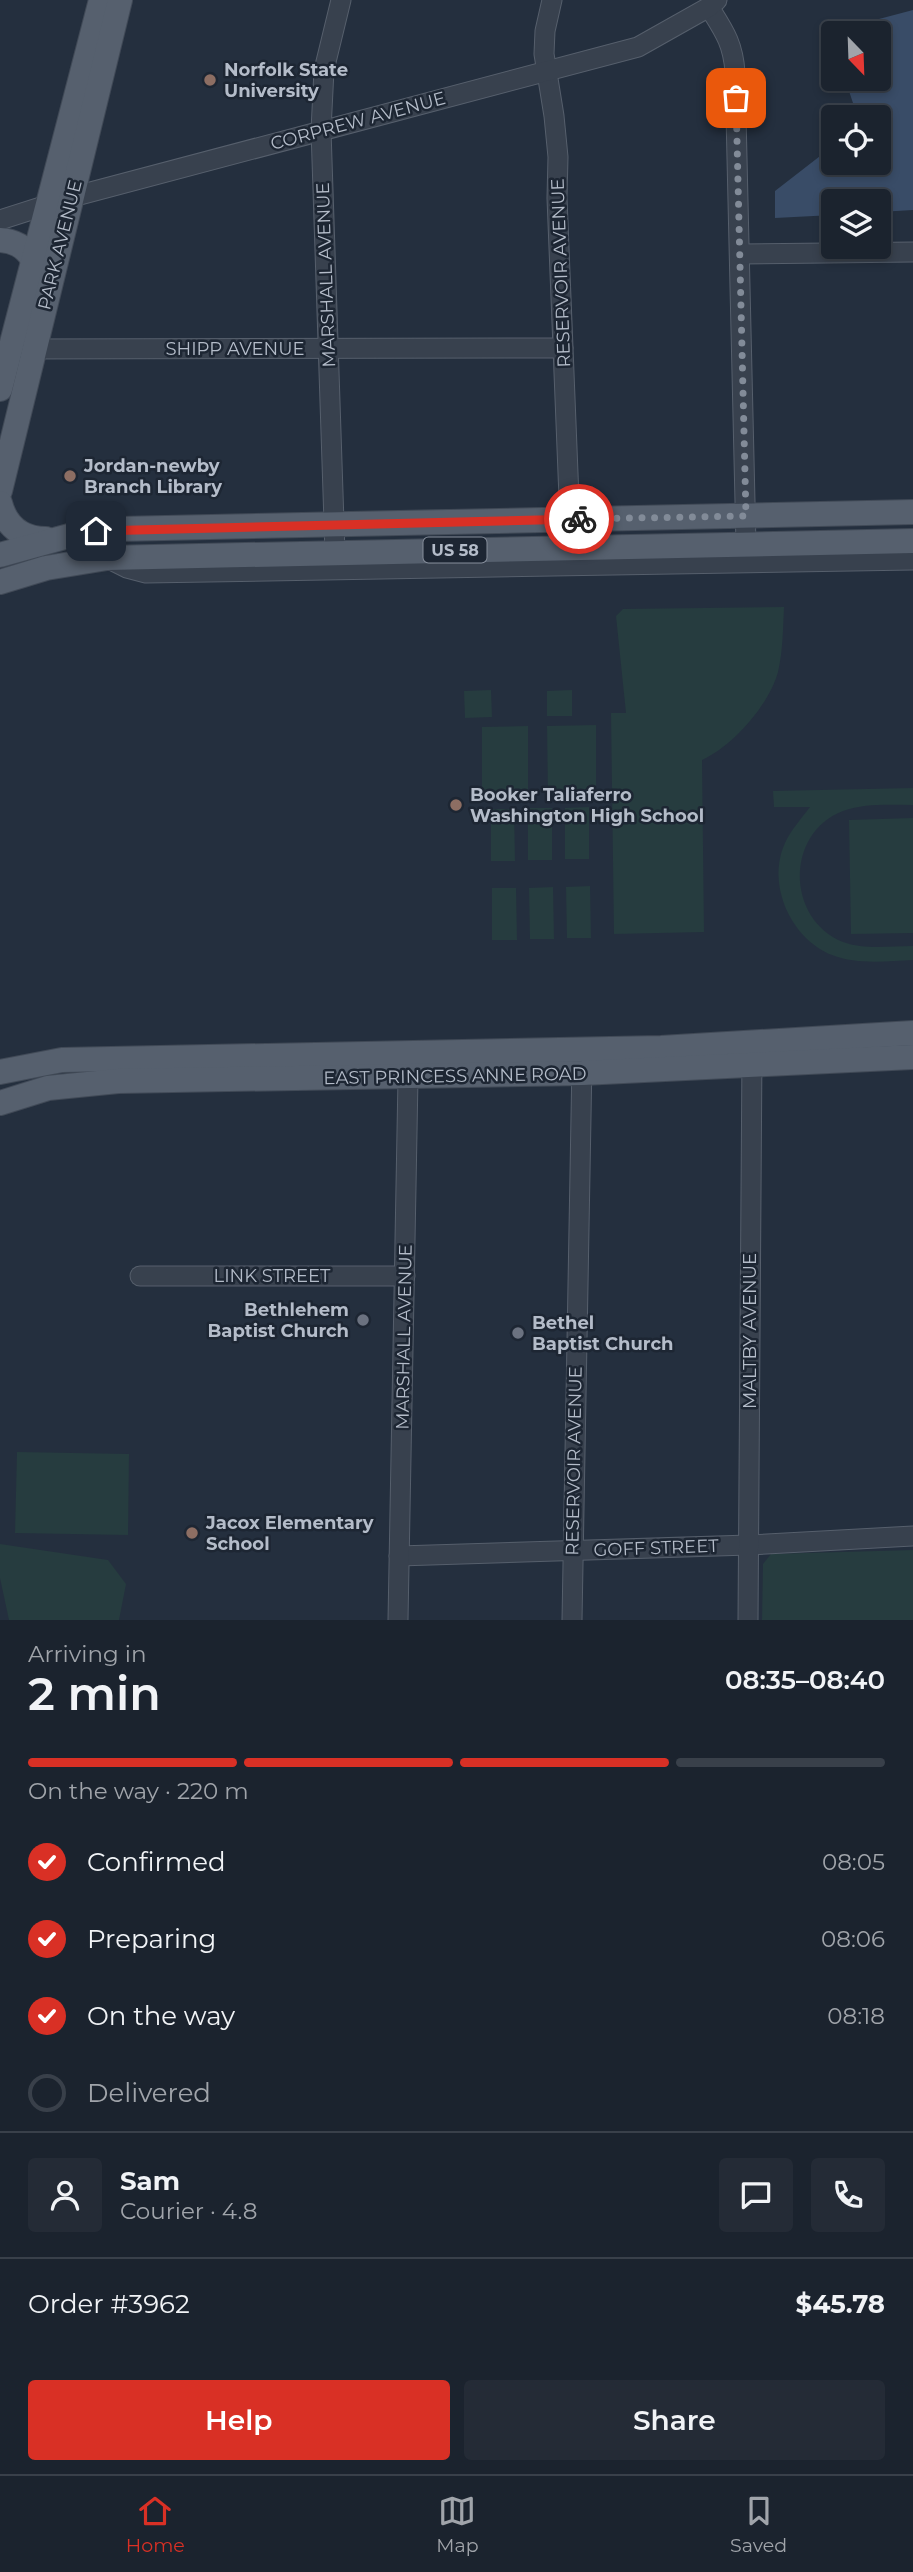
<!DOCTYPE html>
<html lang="en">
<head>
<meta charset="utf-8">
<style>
  body { margin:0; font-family:Montserrat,sans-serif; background:#242b36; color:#f1f3f6; height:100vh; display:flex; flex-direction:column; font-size:26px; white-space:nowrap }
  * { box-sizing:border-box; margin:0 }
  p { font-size:23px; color:#a0a4aa }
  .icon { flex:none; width:38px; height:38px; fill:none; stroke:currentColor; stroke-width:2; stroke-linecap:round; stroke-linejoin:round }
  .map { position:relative; height:1620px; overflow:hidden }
  .side { display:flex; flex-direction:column; background:#1b232e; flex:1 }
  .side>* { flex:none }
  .needle { width:46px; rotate:157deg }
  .tools { position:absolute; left:821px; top:21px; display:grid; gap:14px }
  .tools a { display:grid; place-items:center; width:70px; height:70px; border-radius:7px; background:#1b232e; box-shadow:0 4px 10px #0003,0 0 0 2px #39404a; font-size:35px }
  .pin { position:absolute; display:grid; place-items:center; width:60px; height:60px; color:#fff; margin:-30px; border-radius:14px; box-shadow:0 4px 10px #0006 }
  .courier { position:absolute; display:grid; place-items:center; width:70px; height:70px; margin:-35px; border:5px solid #d93025; border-radius:50%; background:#fff; color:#222; box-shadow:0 2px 9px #0007 }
  .overview em { font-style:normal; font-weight:600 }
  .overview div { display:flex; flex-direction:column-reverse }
  .overview { display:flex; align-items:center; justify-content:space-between; height:119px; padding:0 28px }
  h1 { font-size:46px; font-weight:600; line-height:52px }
  .bar { display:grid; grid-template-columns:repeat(4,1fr); gap:10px 7px; align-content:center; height:84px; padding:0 28px }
  .bar i { height:9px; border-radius:5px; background:#39404a }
  .bar .on { background:#d93025 }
  .bar p { grid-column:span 4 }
  .line { display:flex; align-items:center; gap:18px; padding:0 28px; border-top:2px solid #39404a }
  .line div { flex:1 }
  .round { display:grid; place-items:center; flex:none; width:74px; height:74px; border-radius:7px; background:#242b36 }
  ol { padding:0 28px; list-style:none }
  li { display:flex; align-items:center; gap:21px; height:77px }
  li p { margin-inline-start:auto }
  li .icon { padding:7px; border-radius:50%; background:#d93025; color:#fff; stroke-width:4 }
  li:last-child { color:#a0a4aa }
  li i { width:38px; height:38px; border:4px solid #39404a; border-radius:50% }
  .action { display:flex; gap:14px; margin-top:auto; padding:14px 28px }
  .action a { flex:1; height:80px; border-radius:7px; background:#d93025; color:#fff; font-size:28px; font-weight:600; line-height:80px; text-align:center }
  .action a+a { background:#242b36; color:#f1f3f6 }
  .tabs { display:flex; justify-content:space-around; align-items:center; height:98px; border-top:2px solid #39404a; background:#1b232e; font-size:19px; color:#a0a4aa }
  .tabs a { display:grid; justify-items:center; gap:4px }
  .tabs .on { color:#d93025 }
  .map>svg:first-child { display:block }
</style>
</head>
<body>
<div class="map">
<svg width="913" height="1620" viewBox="0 0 913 1620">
  <rect width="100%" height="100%" fill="#242f3e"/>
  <!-- green -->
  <g fill="#263c3f">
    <path d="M784 607C783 628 783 651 778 672 769 705 733 746 702 760L704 932 614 934 611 713H626L616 616 623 609Z"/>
    <path d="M491 690 492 717 465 718 464 691Z"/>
    <path d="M572 690V716H547V691Z"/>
    <path d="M596 725V794L548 795 547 726Z"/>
    <path d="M528 726V795L482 796V727Z"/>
    <path d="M913 788V805C890 805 865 803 843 811 785 833 786 919 843 942 864 950 891 946 913 946V960C888 961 857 965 832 955 791 939 766 884 785 843 791 830 801 819 810 807H774L773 791Z"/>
    <path d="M589 807V859H565V808Z"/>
    <rect x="528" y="808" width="24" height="52"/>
    <path d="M491 809H514L515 861H491Z"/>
    <path d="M913 818V933L851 934 849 820Z"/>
    <path d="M590 886 591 938H567L566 887Z"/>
    <path d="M553 887 554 939H530L529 888Z"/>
    <path d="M492 888H516L517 940H492Z"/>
    <path d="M17 1452 129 1454 128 1535 15 1533Z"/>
    <path d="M0 1544 108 1560 126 1584 119 1620H9L0 1578Z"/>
    <path d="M913 1550V1620H762L763 1564 771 1554Z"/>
  </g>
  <!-- water -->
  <path fill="#394c67" d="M913 10V210L879 212 878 201H833V215L775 218V191L833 146V163H878V117H847L853 103 845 79H878V33H833V63L824 54 826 33Z"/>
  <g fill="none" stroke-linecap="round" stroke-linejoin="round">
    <!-- minor casing -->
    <g stroke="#565f6c" stroke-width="21">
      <g id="minor">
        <path d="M552 0 545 31 544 54 554 116 558 157 557 198 571 548"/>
        <path d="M709 7C724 31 733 43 735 72L746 545"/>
        <path d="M0 220 72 197 638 47 709 7 717 0"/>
        <path d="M741 254 913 252"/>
        <path d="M21 349 563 348"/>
        <path d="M335 553 321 130 324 70 341 0"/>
        <path d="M111 560 127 568 146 573 913 560"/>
        <path d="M140 1276H405"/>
        <path d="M399 1556 749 1545 913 1536"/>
        <path d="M398 1620 408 1078 411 1062"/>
        <path d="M572 1620 582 1061"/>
        <path d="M748 1620 752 1051"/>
      </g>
    </g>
    <!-- major casing -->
    <g stroke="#414a57" stroke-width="26">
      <g id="major">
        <path d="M0 240C14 241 24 246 32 258"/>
        <path d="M0 389 101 0"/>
        <path d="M0 491 120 0"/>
        <path d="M0 503C6 527 22 539 46 539"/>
        <path d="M0 555 76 534 119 529 913 512"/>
        <path d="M0 582 46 568 107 558 913 541"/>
        <path d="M0 1072 62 1060 661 1048 913 1033"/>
        <path d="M0 1103 48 1088 118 1081 582 1073 913 1057"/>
      </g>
    </g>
    <!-- minor -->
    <use href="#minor" stroke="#38414e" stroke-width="19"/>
    <!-- major -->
    <use href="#major" stroke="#56606e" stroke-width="24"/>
  </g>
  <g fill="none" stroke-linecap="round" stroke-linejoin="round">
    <!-- done -->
    <path stroke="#828b98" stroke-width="7" stroke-dasharray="0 12.6" d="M579 519 746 516 736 98"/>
    <!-- route -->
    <path stroke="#d93025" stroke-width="9" d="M96 531 579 519"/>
  </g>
  <!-- markers -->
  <g fill="#8d6e63" stroke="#1d2633" stroke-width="2.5">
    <circle cx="210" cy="80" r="7"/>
    <circle cx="70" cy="476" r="7"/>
    <circle cx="456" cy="805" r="7"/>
    <circle cx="192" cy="1533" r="7"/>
  </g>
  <g fill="#6b7280" stroke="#1d2633" stroke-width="2.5">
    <circle cx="363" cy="1320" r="7"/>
    <circle cx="518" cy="1333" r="7"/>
  </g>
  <g text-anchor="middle" stroke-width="5" stroke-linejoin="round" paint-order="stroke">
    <!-- shield labels -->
    <rect fill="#1d2633" stroke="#878f9c" stroke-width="2" x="423.5" y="537.5" width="63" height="25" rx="5"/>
    <g font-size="16" font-weight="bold" fill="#b4bcc9">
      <text x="455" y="556">US 58</text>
    </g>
    <!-- poi labels -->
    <g font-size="18" font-weight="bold" fill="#b4bcc9" stroke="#1d2633" text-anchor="start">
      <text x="224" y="76">Norfolk State<tspan x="224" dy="21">University</tspan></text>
      <text x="84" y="472">Jordan-newby<tspan x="84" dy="21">Branch Library</tspan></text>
      <text x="470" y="801">Booker Taliaferro<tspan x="470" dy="21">Washington High School</tspan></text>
      <text x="349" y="1316" text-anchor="end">Bethlehem<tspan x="349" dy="21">Baptist Church</tspan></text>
      <text x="532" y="1329">Bethel<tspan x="532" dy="21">Baptist Church</tspan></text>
      <text x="206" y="1529">Jacox Elementary<tspan x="206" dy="21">School</tspan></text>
    </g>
    <!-- street labels -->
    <g font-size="18" fill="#b4bcc9" stroke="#1d2633">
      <text transform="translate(358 121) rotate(-15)" y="6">CORPREW AVENUE</text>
      <text transform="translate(60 245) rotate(-76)" y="6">PARK AVENUE</text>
      <text transform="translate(561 273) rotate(-92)" y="6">RESERVOIR AVENUE</text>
      <text transform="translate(326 275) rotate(-92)" y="6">MARSHALL AVENUE</text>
      <text x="235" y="355">SHIPP AVENUE</text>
      <text transform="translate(455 1076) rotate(-1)" y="6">EAST PRINCESS ANNE ROAD</text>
      <text x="272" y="1282">LINK STREET</text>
      <text transform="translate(750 1331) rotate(-90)" y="6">MALTBY AVENUE</text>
      <text transform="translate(404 1337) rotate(-89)" y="6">MARSHALL AVENUE</text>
      <text transform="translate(574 1461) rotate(-89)" y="6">RESERVOIR AVENUE</text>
      <text transform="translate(656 1548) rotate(-2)" y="6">GOFF STREET</text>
    </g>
  </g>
</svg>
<div class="tools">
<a><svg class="needle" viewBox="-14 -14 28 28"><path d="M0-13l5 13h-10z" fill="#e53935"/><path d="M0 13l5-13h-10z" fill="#a0a4aa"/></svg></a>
<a><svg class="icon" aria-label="locate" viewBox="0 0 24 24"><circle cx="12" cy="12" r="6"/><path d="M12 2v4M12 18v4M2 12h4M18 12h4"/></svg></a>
<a><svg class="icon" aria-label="layers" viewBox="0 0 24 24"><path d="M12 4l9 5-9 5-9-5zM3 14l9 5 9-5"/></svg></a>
</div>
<div class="pin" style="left:736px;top:98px;background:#ea580c"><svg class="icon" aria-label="bag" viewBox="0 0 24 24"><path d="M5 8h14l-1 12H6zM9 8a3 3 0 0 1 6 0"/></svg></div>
<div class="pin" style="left:96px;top:531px;background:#1f2937"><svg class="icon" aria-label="home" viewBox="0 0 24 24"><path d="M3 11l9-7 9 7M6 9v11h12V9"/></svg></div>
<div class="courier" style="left:579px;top:519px"><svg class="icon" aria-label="bike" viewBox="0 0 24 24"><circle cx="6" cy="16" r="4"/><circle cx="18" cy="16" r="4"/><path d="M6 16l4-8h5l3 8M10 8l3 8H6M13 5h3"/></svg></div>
</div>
<section class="side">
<div class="overview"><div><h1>2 min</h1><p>Arriving in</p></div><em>08:35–08:40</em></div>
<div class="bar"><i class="on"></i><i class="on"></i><i class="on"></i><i></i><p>On the way · 220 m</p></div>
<ol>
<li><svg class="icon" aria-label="check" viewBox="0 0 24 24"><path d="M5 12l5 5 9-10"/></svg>Confirmed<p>08:05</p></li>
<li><svg class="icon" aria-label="check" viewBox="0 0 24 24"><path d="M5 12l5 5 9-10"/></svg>Preparing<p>08:06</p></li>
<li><svg class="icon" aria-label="check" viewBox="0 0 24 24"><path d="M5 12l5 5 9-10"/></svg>On the way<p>08:18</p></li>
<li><i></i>Delivered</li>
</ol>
<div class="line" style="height:126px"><a class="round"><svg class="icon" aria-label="person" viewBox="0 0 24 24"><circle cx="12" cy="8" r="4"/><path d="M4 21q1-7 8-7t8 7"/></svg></a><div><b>Sam</b><p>Courier · 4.8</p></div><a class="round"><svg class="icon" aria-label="chat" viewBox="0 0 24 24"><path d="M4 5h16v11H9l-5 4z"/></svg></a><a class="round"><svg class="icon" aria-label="phone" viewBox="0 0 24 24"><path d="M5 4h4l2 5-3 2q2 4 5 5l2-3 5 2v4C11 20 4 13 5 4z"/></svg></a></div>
<div class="line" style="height:91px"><div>Order #3962</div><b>$45.78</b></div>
<div class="action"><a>Help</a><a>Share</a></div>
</section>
<nav class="tabs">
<a class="on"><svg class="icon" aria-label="home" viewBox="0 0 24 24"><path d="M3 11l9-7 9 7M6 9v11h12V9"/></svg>Home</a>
<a><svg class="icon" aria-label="map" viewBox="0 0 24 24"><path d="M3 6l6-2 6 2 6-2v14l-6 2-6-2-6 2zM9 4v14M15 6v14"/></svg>Map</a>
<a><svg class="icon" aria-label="saved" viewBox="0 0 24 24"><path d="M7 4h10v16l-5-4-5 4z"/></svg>Saved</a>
</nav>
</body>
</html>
